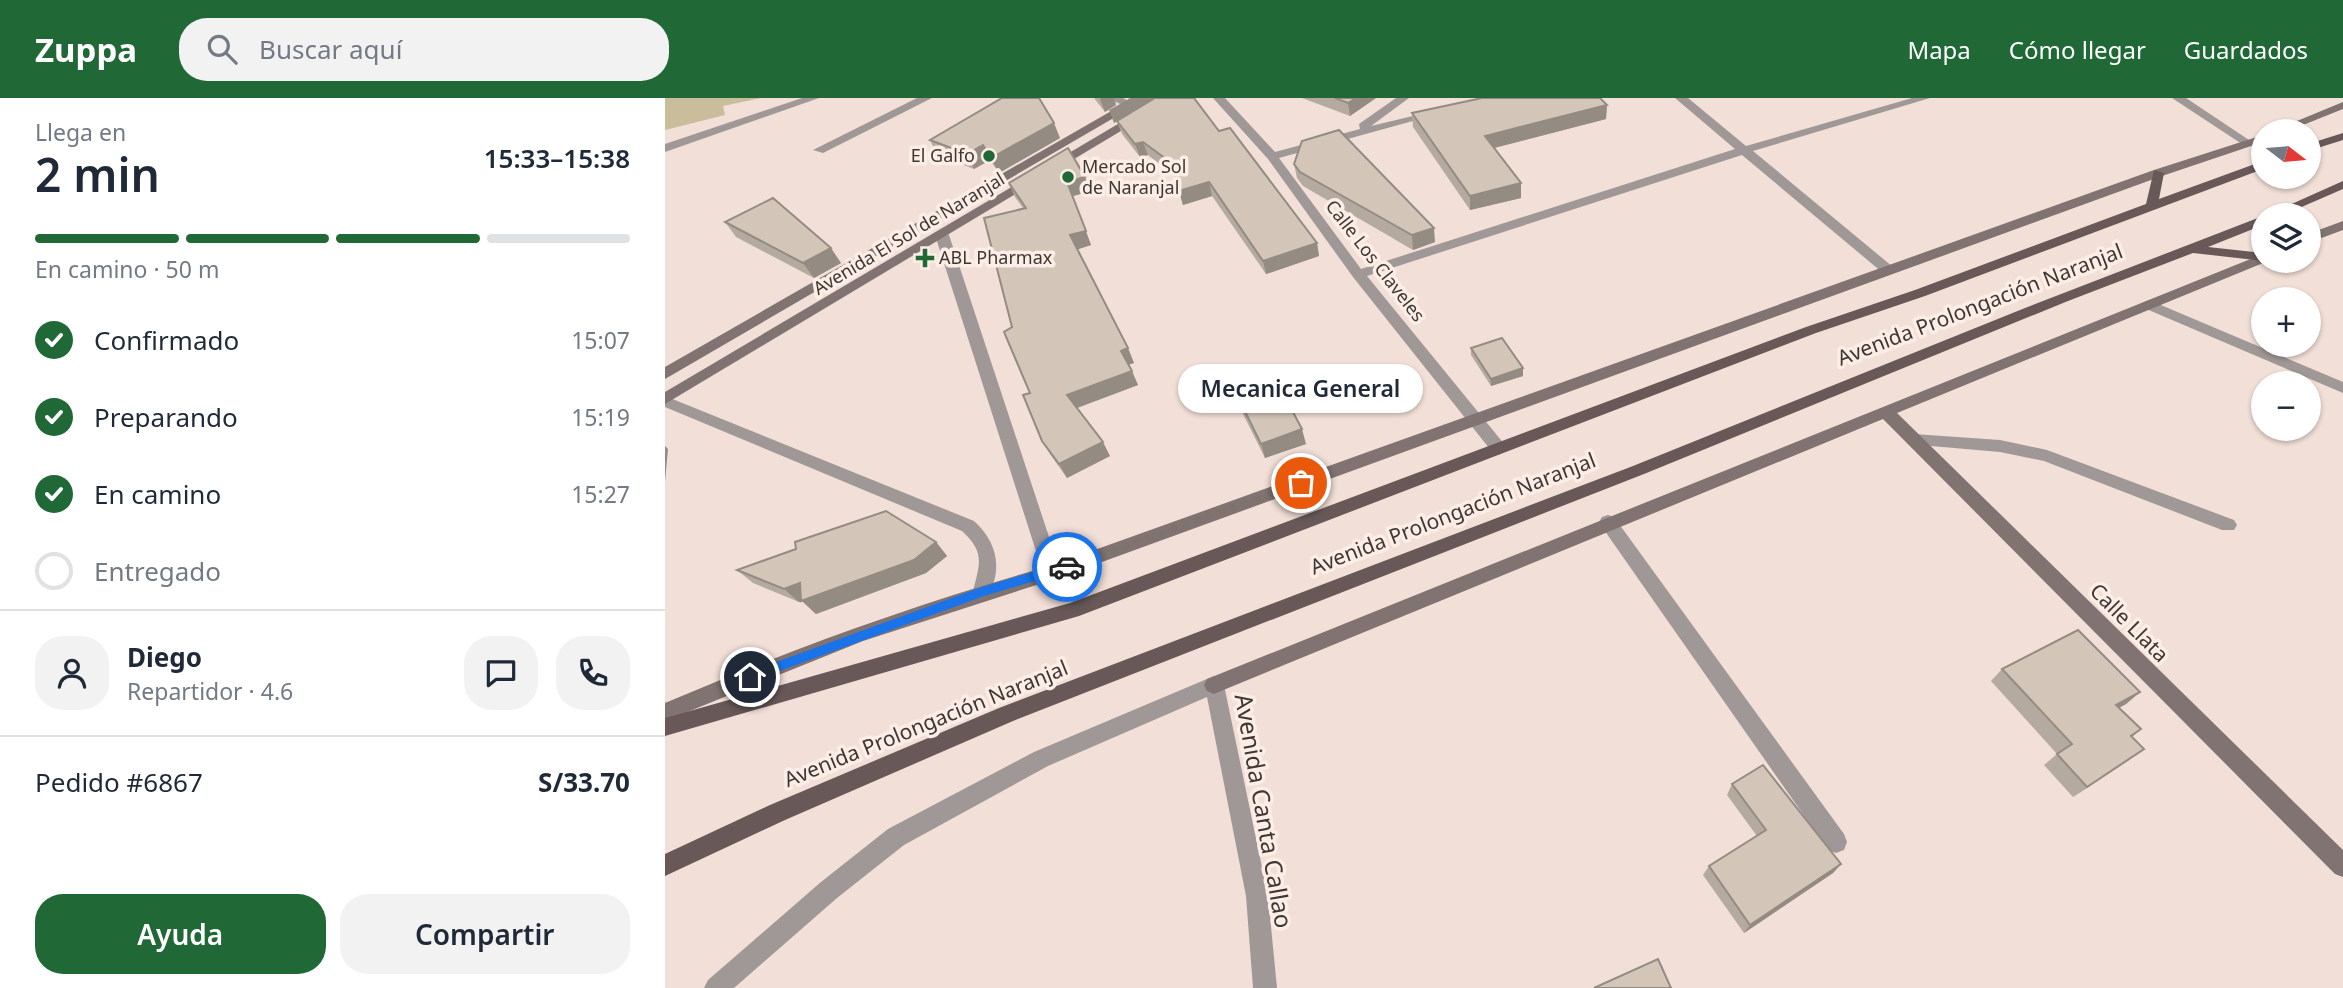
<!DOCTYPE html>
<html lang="es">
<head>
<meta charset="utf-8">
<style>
  body { margin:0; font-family:"Noto Sans",sans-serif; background:#f2f2f3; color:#1f2937; height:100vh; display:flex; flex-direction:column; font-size:26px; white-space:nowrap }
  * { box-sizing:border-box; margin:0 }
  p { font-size:23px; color:#747a83 }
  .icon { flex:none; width:38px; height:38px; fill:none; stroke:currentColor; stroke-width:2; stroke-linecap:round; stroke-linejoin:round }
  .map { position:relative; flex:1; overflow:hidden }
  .sheet { display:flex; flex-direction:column; background:#fff; width:665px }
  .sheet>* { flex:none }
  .needle { width:46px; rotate:106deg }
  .buttons { position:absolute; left:1586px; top:21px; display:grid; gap:14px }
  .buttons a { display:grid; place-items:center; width:70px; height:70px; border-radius:50%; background:#fff; box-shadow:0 2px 5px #0004; font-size:35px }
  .pin { position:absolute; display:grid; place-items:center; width:60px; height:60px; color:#fff; margin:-30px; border:4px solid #fff; border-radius:50%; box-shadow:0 2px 7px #0007 }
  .courier { position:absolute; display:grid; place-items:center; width:70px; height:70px; margin:-35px; border:5px solid #1a73e8; border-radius:50%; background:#fff; color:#222; box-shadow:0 2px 9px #0007 }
  .bubble { position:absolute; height:49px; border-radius:24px; background:#fff; box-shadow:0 2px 5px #0004; font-size:23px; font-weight:600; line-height:49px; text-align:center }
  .summary em { font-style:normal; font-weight:600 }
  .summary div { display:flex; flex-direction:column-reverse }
  .summary { display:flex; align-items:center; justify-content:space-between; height:119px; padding:0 35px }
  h1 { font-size:46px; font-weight:600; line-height:52px }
  .bar { display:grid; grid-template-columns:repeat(4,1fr); gap:10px 7px; align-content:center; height:84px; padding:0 35px }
  .bar i { height:9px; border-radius:5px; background:#e0e1e3 }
  .bar .selected { background:#206937 }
  .bar p { grid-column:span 4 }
  .line { display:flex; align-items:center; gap:18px; padding:0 35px; border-top:2px solid #e0e1e3 }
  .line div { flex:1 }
  .round { display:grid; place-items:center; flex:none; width:74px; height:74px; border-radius:28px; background:#f2f2f3 }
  ol { padding:0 35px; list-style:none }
  li { display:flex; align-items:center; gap:21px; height:77px }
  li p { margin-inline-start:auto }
  li .icon { padding:7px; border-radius:50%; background:#206937; color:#fff; stroke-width:4 }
  li:last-child { color:#747a83 }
  li i { width:38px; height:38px; border:4px solid #e0e1e3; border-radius:50% }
  .button { display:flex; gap:14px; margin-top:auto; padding:14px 35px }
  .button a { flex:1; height:80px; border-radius:28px; background:#206937; color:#fff; font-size:28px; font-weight:600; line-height:80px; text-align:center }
  .button a+a { background:#f2f2f3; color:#1f2937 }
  header { display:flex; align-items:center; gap:42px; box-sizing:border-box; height:98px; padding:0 35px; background:#206937; color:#fff }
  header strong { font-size:33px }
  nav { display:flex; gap:38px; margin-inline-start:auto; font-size:24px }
  .search { width:490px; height:63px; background:#f2f2f3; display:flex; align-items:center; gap:18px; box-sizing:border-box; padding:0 24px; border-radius:28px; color:#747a83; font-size:26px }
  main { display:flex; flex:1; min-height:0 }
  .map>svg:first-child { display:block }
</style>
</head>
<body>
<header>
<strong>Zuppa</strong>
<div class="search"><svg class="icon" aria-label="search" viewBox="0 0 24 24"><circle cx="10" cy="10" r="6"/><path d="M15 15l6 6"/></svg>Buscar aquí</div>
<nav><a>Mapa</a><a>Cómo llegar</a><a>Guardados</a></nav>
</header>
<main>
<section class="sheet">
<div class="summary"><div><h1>2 min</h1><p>Llega en</p></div><em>15:33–15:38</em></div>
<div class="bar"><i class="selected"></i><i class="selected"></i><i class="selected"></i><i></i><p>En camino · 50 m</p></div>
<ol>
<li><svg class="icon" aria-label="check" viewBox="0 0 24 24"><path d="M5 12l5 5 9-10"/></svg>Confirmado<p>15:07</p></li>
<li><svg class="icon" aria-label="check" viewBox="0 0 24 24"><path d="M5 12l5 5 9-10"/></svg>Preparando<p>15:19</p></li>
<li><svg class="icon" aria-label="check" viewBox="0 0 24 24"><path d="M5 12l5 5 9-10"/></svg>En camino<p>15:27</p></li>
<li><i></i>Entregado</li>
</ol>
<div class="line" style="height:126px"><a class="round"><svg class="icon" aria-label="person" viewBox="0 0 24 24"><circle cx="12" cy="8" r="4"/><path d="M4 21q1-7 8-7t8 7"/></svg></a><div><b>Diego</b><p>Repartidor · 4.6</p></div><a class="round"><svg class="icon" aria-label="chat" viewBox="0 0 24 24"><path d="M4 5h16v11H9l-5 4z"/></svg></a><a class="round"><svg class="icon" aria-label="phone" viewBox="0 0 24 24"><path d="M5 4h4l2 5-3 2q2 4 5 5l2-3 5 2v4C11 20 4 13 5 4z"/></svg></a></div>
<div class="line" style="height:91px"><div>Pedido #6867</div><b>S/33.70</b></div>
<div class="button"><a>Ayuda</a><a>Compartir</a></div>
</section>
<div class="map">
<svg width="1678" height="890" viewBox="0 0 1678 890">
  <rect width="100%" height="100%" fill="#f2dfd7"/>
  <!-- green -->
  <path fill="#cabd9b" d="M0 0H96L58 8 60 17 0 32Z"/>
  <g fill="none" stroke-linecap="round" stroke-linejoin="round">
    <!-- lane -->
    <g fill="#a09896" fill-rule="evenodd">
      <path d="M1484 202 1678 284V295L1479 210V204Z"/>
      <path d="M1249 336 1335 342 1382 352 1569 422 1572 427 1569 432H1557L1379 363 1335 354 1243 346 1241 342 1243 338Z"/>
      <path d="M943 417 949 419 1179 736 1182 744 1179 752 1171 755 1163 752 937 429 934 424 937 419Z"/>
    </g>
    <!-- street -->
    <g fill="#a09896" fill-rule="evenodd">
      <path d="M137 0H154L0 54V46Z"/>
      <path d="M252 0H267L158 55 148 52Z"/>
      <path d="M443 0H458L471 7 461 9Z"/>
      <path d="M548 0H560L610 54 695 31 694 26 731 0H744L706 28 773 12V16L614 60 696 171 1070 51 1010 0H1023L1081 48 1247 0H1265L1088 53 1228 169V175H1218L1077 57 702 178 840 347 842 351 834 357 828 355 688 179 603 61Z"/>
      <path d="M1507 0H1521L1590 46 1580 48Z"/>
      <path d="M277 133 284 137 396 475 393 480H381L378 475 270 137Z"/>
      <path d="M0 298 309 423C332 444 338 470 323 498L317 501 311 498 308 493C315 465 320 454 297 433L0 309Z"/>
      <path d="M549 578 556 581 559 587 603 798 612 890H588L581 798 542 599 383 668 239 747 172 800 69 890H39L43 882 156 784 223 731 369 654Z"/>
    </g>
    <!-- secondary -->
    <g fill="#807372" fill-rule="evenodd">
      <path d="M469 0H483L0 281V269Z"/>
      <path d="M497 0H511L0 306V294Z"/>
      <path d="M1678 4V11L1623 33H1608Z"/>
      <path d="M1598 37V44L1497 78 393 480 198 543 0 623V605C126 551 254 505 385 468L1489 72Z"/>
      <path d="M1678 123V132L1643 145V136Z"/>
      <path d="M1598 156V163H1603L1232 315 1678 752V779L1670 776 1218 321 556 593 549 596 542 593 539 587 542 581Z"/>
    </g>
    <!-- primary -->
    <g fill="#685958" fill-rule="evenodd">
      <path d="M1678 35V42L1643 53V46Z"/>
      <path d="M1598 63V71L1260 198 1151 235 414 518 0 638V620L405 505 1141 229 1250 192 1481 106 1489 72 1499 75 1494 101Z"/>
      <path d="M1678 83V91L1618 117H1602Z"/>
      <path d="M1598 118V127L1543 149 1598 155 1599 163 1528 155 1403 203 979 376 348 623 120 722 0 778V756L105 707 334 610 968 368 1360 210Z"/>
    </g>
  </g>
  <!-- wall -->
  <g fill="#b5aa9f">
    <path d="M429 0H449L451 7 440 14Z"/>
    <path d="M464 0 554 33 652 145 654 158 601 176 547 98 518 107 510 78 483 57 475 59 457 36 452 23 449 25Z"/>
    <path d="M637 0H711L685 18Z"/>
    <path d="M942 7 941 21 829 50 856 85V100L805 112 748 29 747 15Z"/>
    <path d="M395 40 334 75 325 62 309 71 272 57 265 42Z"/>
    <path d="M629 66 770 144 748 152 638 88 632 80Z"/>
    <path d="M344 85 426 93 408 98 426 147 412 151 469 265 463 267 473 287 412 310 445 358 402 380 385 356 377 343 347 229 358 110 350 99Z"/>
    <path d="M60 124 176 165 149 180 71 139Z"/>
    <path d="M806 250 858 278 826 288 806 257Z"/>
    <path d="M574 301 641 346 600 360 578 316Z"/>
    <path d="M271 444 282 458 261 475 151 516 137 503 134 504 88 485 72 472Z"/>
    <path d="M1337 571 1475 594 1461 606 1454 610 1476 631 1467 639 1479 651 1408 699 1379 667 1392 656 1326 583Z"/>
    <path d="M1067 686 1176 766 1168 775 1079 835 1038 777 1044 768 1092 738 1062 697Z"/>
  </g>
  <!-- shaded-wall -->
  <g fill="#948b82">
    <path d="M436 0H449L451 7 440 14 435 1Z"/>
    <path d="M466 0H492L449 25 444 12Z"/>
    <path d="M691 0H711L685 18 683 5Z"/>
    <path d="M942 7 941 21 821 52 820 38Z"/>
    <path d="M389 25 395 40 334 75 326 60Z"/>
    <path d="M478 44 483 57 475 59 470 46Z"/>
    <path d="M318 47 325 62 309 71 302 56Z"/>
    <path d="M420 79 426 93 408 98 426 147 411 152 405 137 402 84Z"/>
    <path d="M544 84 547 98 518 107 514 93Z"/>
    <path d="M856 85V100L805 112V98Z"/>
    <path d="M769 130 770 144 748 152 747 137Z"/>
    <path d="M652 145 654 158 601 176 598 163Z"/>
    <path d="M166 150 176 165 149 180 138 165Z"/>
    <path d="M463 250 469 265 462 267 456 253Z"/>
    <path d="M858 270V278L826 288V281Z"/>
    <path d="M467 273 473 287 409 311 402 297Z"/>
    <path d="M637 331 641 346 600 360 596 346Z"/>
    <path d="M438 344 445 358 402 380 394 366Z"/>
    <path d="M0 348 3 351 0 384Z"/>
    <path d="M271 444 282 458 261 475 151 516 137 503 134 504 119 491 135 485Z"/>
    <path d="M1475 594 1461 606 1437 619 1451 607Z"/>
    <path d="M1479 651 1464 662 1408 699 1422 689Z"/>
    <path d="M1176 766 1168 775 1079 835 1085 827Z"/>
  </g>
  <!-- building -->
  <g fill="#d3c6b9" stroke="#948b82" stroke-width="2">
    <path d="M337 0H374L389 25 326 60 318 47 302 56 265 42Z"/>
    <path d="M490 0H529L554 33 565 30 652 145 598 163 544 84 514 93 508 66 478 44 470 46 452 23Z"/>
    <path d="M670 0H691L683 5Z"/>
    <path d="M817 0H935L942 7 820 38 856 85 805 98 747 15Z"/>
    <path d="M674 32 769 130 747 137 635 74 629 66 637 43Z"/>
    <path d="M403 50 420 79 402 84 421 133 405 137 463 250 456 253 467 273 402 297 438 344 394 366 377 343 358 297 365 295 339 234 347 229 319 120 361 110 344 85Z"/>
    <path d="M108 100 166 150 138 165 60 124Z"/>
    <path d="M837 240 858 270 826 281 806 250Z"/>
    <path d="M614 288 637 331 596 346 574 301Z"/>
    <path d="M221 413 271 444 249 462 136 503 135 485 119 491 72 472 131 451 130 444Z"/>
    <path d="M1413 532 1475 594 1451 607 1476 631 1466 638 1479 651 1422 689 1392 656 1407 646 1337 571Z"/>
    <path d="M1098 667 1176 766 1085 827 1044 768 1101 732 1067 686Z"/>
    <path d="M993 861 1006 890H929Z"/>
  </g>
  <!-- route -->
  <path fill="#1a73e8" d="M402 464 408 469 406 472 319 498 85 584 79 579 81 575 317 489Z"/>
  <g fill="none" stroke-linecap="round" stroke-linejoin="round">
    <!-- done -->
    <path stroke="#7d726c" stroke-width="7" stroke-dasharray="0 12.6" d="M402 469 636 385"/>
  </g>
  <!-- markers -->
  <g fill="#206937" stroke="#fcede6" stroke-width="2.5">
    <circle cx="324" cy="58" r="7"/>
    <circle cx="403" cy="79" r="7"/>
    <path d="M256.5 149.5h7v7h7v7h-7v7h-7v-7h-7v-7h7z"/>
  </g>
  <g text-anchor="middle" stroke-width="7" stroke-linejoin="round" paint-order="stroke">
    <!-- far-poi labels -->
    <g font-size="18" fill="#3e3733" stroke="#fcede6" text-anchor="start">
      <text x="310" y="64" text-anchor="end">El Galfo</text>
      <text x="417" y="75">Mercado Sol<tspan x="417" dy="21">de Naranjal</tspan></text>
      <text x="274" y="166">ABL Pharmax</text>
    </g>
    <!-- far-street labels -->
    <g font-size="18" fill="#3e3733" stroke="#fcede6">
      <text transform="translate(244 136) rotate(-31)" y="6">Avenida El Sol de Naranjal</text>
      <text transform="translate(710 163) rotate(52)" y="6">Calle Los Claveles</text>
    </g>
    <!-- street labels -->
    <g font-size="21" fill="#3e3733" stroke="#fcede6">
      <text transform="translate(1315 207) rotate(-21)" y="7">Avenida Prolongación Naranjal</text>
      <text transform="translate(788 416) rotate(-21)" y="7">Avenida Prolongación Naranjal</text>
      <text transform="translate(1464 525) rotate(45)" y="7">Calle Llata</text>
      <text transform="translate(261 626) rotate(-22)" y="7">Avenida Prolongación Naranjal</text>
    </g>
    <!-- near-street labels -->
    <g font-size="24" fill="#3e3733" stroke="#fcede6">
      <text transform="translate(598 713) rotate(80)" y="8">Avenida Canta Callao</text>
    </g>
  </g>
</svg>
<div class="buttons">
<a><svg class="needle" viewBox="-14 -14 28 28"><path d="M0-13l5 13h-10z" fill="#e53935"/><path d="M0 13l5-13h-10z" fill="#747a83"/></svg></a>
<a><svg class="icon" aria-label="layers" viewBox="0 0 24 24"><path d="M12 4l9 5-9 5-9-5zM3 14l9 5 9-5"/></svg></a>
<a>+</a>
<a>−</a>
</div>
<div class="pin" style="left:636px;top:385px;background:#ea580c"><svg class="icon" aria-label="bag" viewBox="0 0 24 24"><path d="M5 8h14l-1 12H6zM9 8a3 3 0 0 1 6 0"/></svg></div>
<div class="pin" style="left:85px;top:579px;background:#1f2937"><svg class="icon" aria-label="home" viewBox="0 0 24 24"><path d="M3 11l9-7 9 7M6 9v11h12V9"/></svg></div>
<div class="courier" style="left:402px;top:469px"><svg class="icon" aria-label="car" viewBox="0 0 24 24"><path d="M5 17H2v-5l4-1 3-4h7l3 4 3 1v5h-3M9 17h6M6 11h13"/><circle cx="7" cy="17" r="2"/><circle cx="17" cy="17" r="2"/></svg></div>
<div class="bubble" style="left:513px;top:266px;width:245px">Mecanica General</div>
</div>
</main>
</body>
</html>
